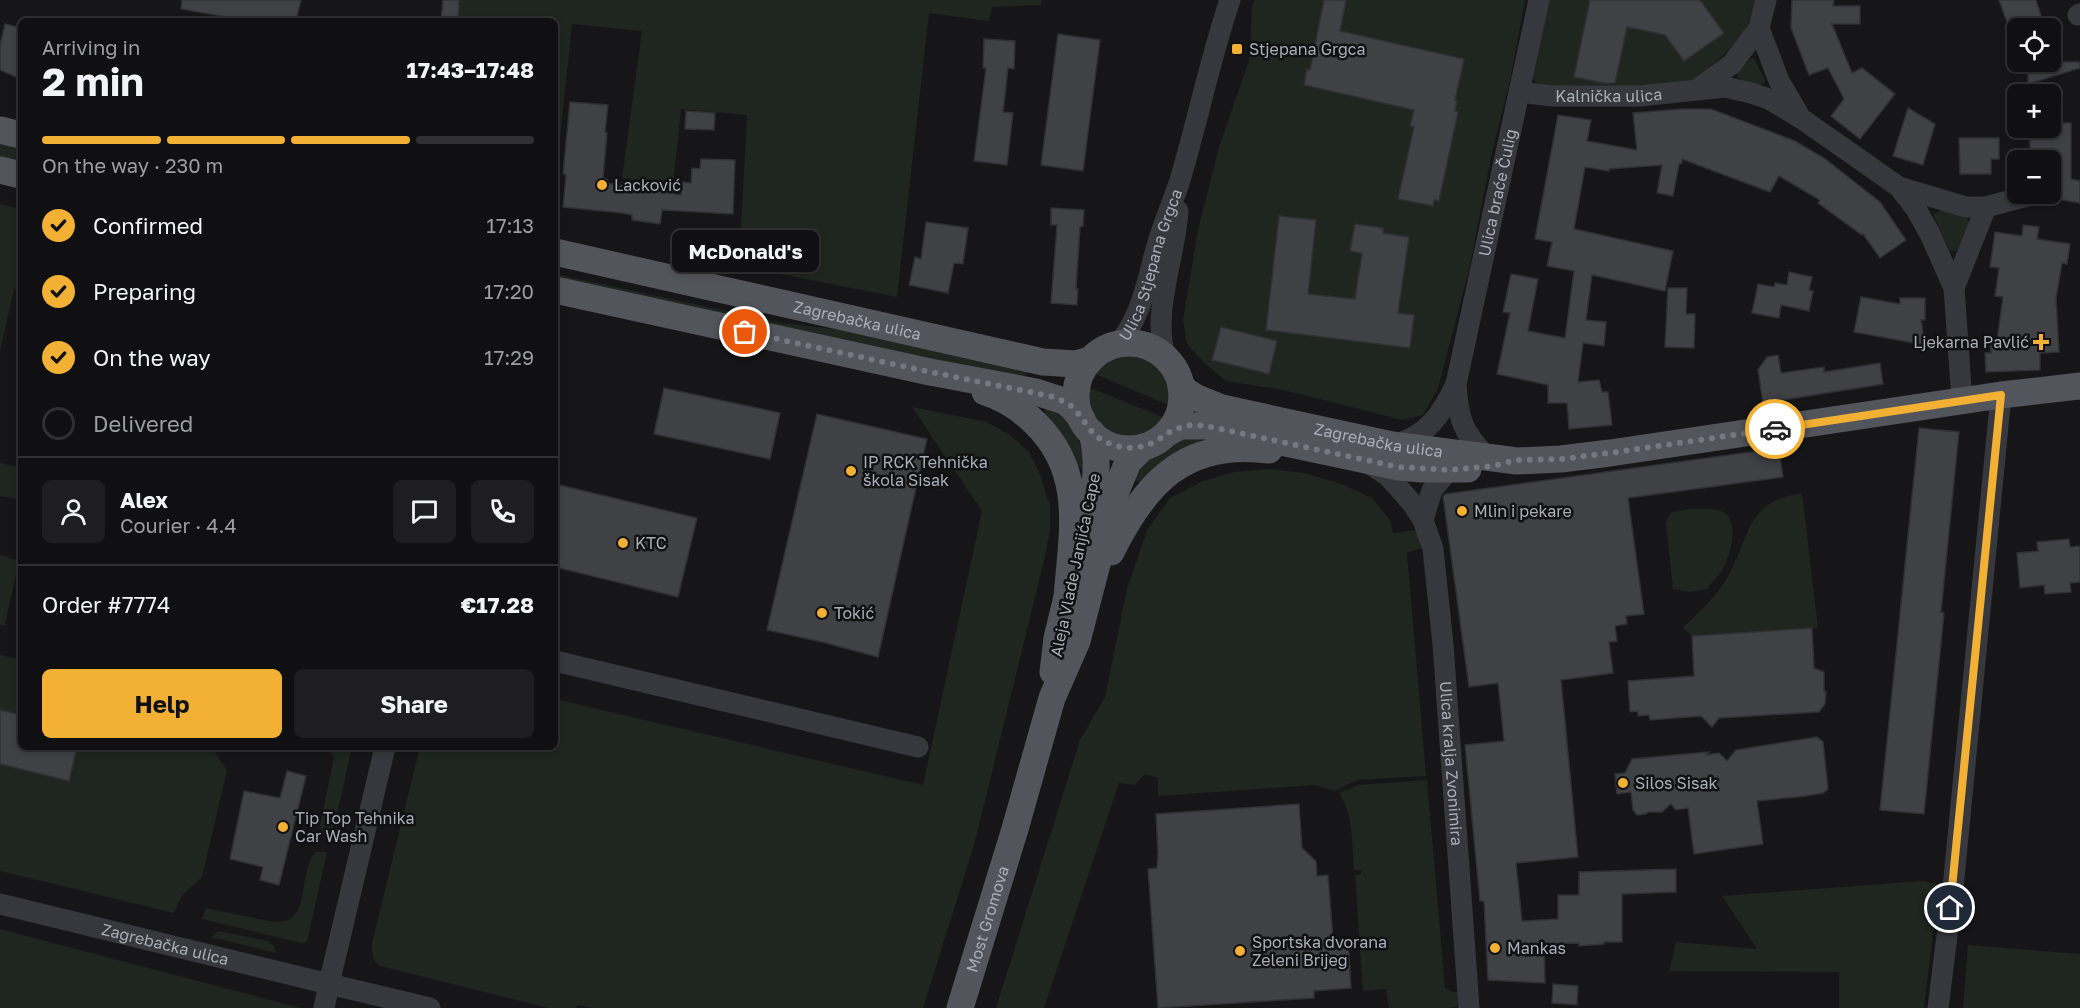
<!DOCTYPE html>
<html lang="en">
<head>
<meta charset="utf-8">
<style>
  body { margin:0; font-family:"Golos Text",sans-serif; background:#1e1e20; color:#f1f3f6; height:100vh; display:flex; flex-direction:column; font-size:22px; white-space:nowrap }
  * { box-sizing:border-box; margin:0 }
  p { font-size:20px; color:#9c9d9f }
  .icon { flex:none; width:33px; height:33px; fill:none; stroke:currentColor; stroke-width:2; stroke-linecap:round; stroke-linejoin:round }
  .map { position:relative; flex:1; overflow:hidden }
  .sheet { position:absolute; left:18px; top:18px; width:540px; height:732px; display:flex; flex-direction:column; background:#101012; border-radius:9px; box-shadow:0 3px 9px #0003,0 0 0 2px #303032 }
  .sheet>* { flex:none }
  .fabs { position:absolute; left:2007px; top:18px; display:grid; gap:12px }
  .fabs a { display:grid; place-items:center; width:54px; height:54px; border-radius:9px; background:#101012; box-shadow:0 3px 9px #0003,0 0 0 2px #303032; font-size:30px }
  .pin { position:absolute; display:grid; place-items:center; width:51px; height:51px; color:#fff; margin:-26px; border:3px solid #fff; border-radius:50%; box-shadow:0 2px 6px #0007 }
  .courier { position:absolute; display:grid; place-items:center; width:60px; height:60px; margin:-30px; border:4px solid #f2b134; border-radius:50%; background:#fff; color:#222; box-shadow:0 2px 8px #0007 }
  .bubble { position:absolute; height:42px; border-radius:9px; background:#101012; box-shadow:0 3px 9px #0003,0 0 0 2px #303032; font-size:20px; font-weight:700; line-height:42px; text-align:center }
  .headline em { font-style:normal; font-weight:700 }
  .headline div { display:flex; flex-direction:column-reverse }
  .headline { display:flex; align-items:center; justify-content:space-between; height:102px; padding:0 24px }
  h1 { font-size:39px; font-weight:700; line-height:45px }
  .bar { display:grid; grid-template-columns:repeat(4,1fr); gap:9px 6px; align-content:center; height:72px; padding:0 24px }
  .bar i { height:8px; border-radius:4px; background:#303032 }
  .bar .current { background:#f2b134 }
  .bar p { grid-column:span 4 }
  .line { display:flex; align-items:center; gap:15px; padding:0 24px; border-top:2px solid #303032 }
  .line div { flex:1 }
  .round { display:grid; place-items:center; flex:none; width:63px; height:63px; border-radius:9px; background:#1e1e20 }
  ol { padding:0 24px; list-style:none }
  li { display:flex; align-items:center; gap:18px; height:66px }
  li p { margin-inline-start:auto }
  li .icon { padding:6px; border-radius:50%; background:#f2b134; color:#111; stroke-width:4 }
  li:last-child { color:#9c9d9f }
  li i { width:33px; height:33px; border:3px solid #303032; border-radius:50% }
  .cta { display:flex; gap:12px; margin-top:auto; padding:12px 24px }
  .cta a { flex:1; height:69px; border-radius:9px; background:#f2b134; color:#111; font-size:24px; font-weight:700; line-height:69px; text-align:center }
  .cta a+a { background:#1e1e20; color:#f1f3f6 }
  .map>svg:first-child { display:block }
</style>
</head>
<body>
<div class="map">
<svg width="2080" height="1008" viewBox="0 0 2080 1008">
  <rect width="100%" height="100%" fill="#161618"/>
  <!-- green -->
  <g fill="#1e261f">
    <path d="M459 0H1042L1041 5 992 7 989 21 929 13 897 297 739 266 747 115 681 109 673 185 622 178 642 31 572 24 555 187V21H458Z"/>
    <path d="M1255 0H1525L1510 81 1492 153 1469 270 1438 388 1423 415 1402 420 1284 390 1226 381 1204 363 1187 344 1183 320 1198 230 1219 147 1250 58 1252 6Z"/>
    <path d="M1549 0H1757L1746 30 1727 52 1696 79 1640 88 1592 85 1545 87 1537 84 1533 79Z"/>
    <path d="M1754 58 1765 80 1764 84 1760 85 1742 81 1737 76 1738 72 1750 59Z"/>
    <path d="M0 143 21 147V162L0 158Z"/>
    <path d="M0 204 21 209V290L14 289 0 351Z"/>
    <path d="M1941 210 1967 218 1969 224 1956 252 1949 250 1935 219 1934 214Z"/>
    <path d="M555 274 782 323 842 330 1029 367 1024 381 555 280Z"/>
    <path d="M1127 356C1157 359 1173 375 1171 406L1095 374C1105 364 1113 359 1127 356Z"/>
    <path d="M1088 387 1165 418C1136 455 1084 433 1088 387Z"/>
    <path d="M1047 403C1075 427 1078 433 1087 469L1075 467 1043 417Z"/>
    <path d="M912 407 987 422 1010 435 1029 452 1041 476 1047 498 1050 503V532L1042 569 974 845 923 1008H591L578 1005 576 1008H548L380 966C371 960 372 953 372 943L420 747H555V699L923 785 982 511Z"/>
    <path d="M1202 434 1197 447 1141 483 1128 479 1150 458 1160 454 1172 445 1189 437Z"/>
    <path d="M0 463 21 468V500L0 496Z"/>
    <path d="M1269 469 1304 473 1342 484 1372 498 1390 520 1393 533 1416 530 1421 548 1407 553 1426 776 1357 780 1335 791 1315 785 1158 796V778L1145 774 1135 785 1119 783 1044 1008H996L1080 740 1105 697 1127 589 1147 530 1170 498 1203 481 1234 472Z"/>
    <path d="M1802 493 1818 628 1692 636 1683 628C1699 612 1716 597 1727 578 1752 535 1743 503 1802 493Z"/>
    <path d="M1689 509C1698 509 1709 508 1718 510 1741 514 1732 552 1724 567 1720 575 1712 582 1707 589L1690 592 1673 589 1666 523 1668 517 1672 512Z"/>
    <path d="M0 555 19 561 5 623 6 626 0 625Z"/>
    <path d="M0 655 21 660V747H212L227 771 202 877 181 897 174 913 0 871Z"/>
    <path d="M326 747H352L332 837 324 836 320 826 334 757 329 748Z"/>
    <path d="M1427 780 1445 988 1453 992 1460 991 1462 1006 1449 1008H1389L1386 989 1363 991 1355 875 1361 874V870H1354C1352 844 1354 815 1339 793L1358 785Z"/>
    <path d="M316 852H327L307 942 301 943 202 919 206 908 274 922C314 925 296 872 316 852Z"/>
    <path d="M1923 881 1939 884 1924 1008H1839V972L1669 971 1676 942 1757 949 1722 896Z"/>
    <path d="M0 929 301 1008H0Z"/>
    <path d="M218 931 268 941 274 946 276 953 211 937Z"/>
    <path d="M1968 945 2080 954V1008H1963Z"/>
  </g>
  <!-- building -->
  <g fill="#404145" stroke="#303034" stroke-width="1.5">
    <path d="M182 0H301L296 21H232L233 18 181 9Z"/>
    <path d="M443 0H459L458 21H441Z"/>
    <path d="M1324 0H1346L1340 31 1464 59 1455 100 1457 101 1455 111 1458 112 1439 201 1434 200 1433 206 1398 199 1414 127 1410 126 1414 110 1304 85 1307 69 1310 70Z"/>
    <path d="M1590 0H1700L1724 33 1684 61 1665 35 1627 27 1615 83H1603L1574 77Z"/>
    <path d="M1792 0H1834L1833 6H1860V24H1832L1852 73 1862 68 1895 94 1860 139 1831 116 1844 99 1828 68 1809 75 1791 28Z"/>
    <path d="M1999 0H2036L2045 28H2009Z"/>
    <path d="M5 24 21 28V79L0 70V45Z"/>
    <path d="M1058 34 1100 40 1083 171 1041 165Z"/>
    <path d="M984 39 1015 41 1014 69 1008 68 1003 112 1013 113 1007 165 974 161 986 68H983Z"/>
    <path d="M2028 62H2080V68L2028 84Z"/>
    <path d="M570 102 608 105 605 132 607 133 603 178 607 179V183L681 195 682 182 691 183 692 168 700 169 701 159 735 160 733 214 662 210 660 224 632 220V215L622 213 563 207 566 175 563 174Z"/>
    <path d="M1908 108 1935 124 1923 165 1893 156Z"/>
    <path d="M1681 109H1711L1795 141 1824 158 1880 202 1906 240 1880 258 1863 234 1862 235 1818 203 1820 200 1779 176 1770 192 1682 159V163L1679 164 1673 196 1657 193 1662 165 1609 169V171L1585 167 1574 229 1673 251 1665 291 1592 275 1586 320 1606 322 1604 346 1583 343 1578 382 1599 380 1602 392H1608L1612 425 1569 429 1567 403H1548V385L1497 374 1510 313 1503 312 1511 274 1538 279 1528 331 1565 338 1574 271 1547 266 1552 242 1535 239 1558 115 1591 120 1587 141 1637 150 1633 113Z"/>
    <path d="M686 111 715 113 714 130 685 129Z"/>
    <path d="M2050 123H2071V179L2080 181V203L2051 198 2058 162 2034 160 2033 151H2030V128H2050Z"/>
    <path d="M1959 138H1999V159H1991V174H1960Z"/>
    <path d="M1051 208 1084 210 1083 226 1080 227 1076 289H1078L1077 305 1051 303 1057 225H1051Z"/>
    <path d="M1279 216 1316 220 1308 294 1355 299 1362 253 1350 251 1355 224 1383 228V233L1409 237 1398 313 1414 315 1410 348 1266 330Z"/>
    <path d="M926 222 968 228 963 264 954 263 948 293 909 285 915 257 921 259Z"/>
    <path d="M2023 225 2039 227 2037 239 2070 244 2067 264 2062 263 2056 298 2059 352 2040 353V370L1986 372 1985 353H1991L1990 340H1997L2003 297 1995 296 1999 268 1990 267 1995 232 2022 236Z"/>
    <path d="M1789 272 1812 277 1809 290 1813 291 1809 311 1781 305 1779 318 1752 313 1758 284 1774 287 1775 283 1787 285Z"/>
    <path d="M1668 288H1687L1686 314H1695L1694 348 1665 347Z"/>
    <path d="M1861 297 1900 304V298H1925V320H1921L1925 345 1854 332Z"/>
    <path d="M1221 327 1277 341 1269 374 1212 360Z"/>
    <path d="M1778 355 1781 373 1824 367V372L1880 363 1883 384 1763 403 1758 370 1767 357Z"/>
    <path d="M664 388 780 413 770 459 654 434Z"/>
    <path d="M817 414 927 439 878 657 822 642 767 630Z"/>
    <path d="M1919 428 1959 432 1941 612 1944 613 1924 814 1880 810Z"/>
    <path d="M1779 448 1783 477 1628 498 1644 614 1626 616 1627 624 1615 626 1617 641 1609 642 1613 673 1561 680 1578 857 1516 863 1522 921 1558 919V895H1579V872L1676 869V892L1622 894V942H1604V944L1579 946V943L1544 944 1545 983 1488 980 1484 901H1480L1465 745 1504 741 1498 683 1469 687 1443 496 1446 494Z"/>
    <path d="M555 484 697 518 678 597 555 567Z"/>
    <path d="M2069 539 2070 547 2080 546V582L2070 583 2071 592 2045 594 2044 585 2020 588 2017 553 2038 551 2037 542Z"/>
    <path d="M1812 628 1814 668 1824 672V691L1826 692 1825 704 1819 712 1719 718 1712 727 1701 716 1650 720 1649 715 1638 716V711L1630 712 1628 681 1694 676 1692 636Z"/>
    <path d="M0 710 21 715V747H77L69 781 0 764Z"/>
    <path d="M1817 737 1823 742 1828 789 1823 793 1806 796 1757 801 1763 844 1694 854 1688 808 1676 810 1671 804 1662 812H1648L1645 814 1637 815 1633 810 1631 792 1617 794 1615 774 1625 773 1632 759 1709 752 1706 755 1719 753 1727 761 1736 750Z"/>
    <path d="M287 771 306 776 279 885 260 880 263 867 230 859 244 791 280 798Z"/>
    <path d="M1299 804 1302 848 1316 861 1317 876 1328 875 1333 939 1348 938 1351 988 1314 991V998L1158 1008 1148 869 1157 868 1158 853 1156 814Z"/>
    <path d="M1553 984 1578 986 1577 1005 1552 1003Z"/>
  </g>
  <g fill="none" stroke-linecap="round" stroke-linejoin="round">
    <!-- minor -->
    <g stroke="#37383d" stroke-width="21">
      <path d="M1766 0 1759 28 1779 81 1798 113"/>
      <path d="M2078 15 2080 14"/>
      <path d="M1699 88 1732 64 1759 28"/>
      <path id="s1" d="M1519 92 1553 96H1640L1725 87 1751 93 1769 99 1802 119 1899 187 1916 209 1930 234 1954 288 1962 401"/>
      <path d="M1899 187 1966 207H1986L2034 194"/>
      <path d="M1954 288 1986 207"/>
      <path id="s2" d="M1117 345C1144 316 1148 272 1160 236 1166 217 1174 199 1180 180 1198 120 1210 59 1230 0"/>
      <path d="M1165 356C1152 311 1175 258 1178 211"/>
      <path d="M1456 384C1458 417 1462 432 1486 456"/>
      <path id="s3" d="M1392 445C1427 437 1442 414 1456 384L1539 0"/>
      <path id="s4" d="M1368 463 1388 476 1412 503 1423 520 1433 549 1443 644 1469 1008"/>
      <path d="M1423 520 1432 490 1449 470"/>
      <path d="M555 661 918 747"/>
      <path id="s5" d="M0 904 329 984 385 747"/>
      <path d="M324 1008 329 984 430 1008"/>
      <path d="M1938 1008 1953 888 2001 395"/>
    </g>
    <!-- major -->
    <g stroke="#53555c" stroke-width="27">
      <path d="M0 130 21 135"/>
      <path d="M0 170 21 175"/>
      <path id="s6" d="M555 252 1043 362 1076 364 1090 360"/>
      <path d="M555 290 930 372 1036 392 1064 401 1072 407 1082 419"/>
      <circle cx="1129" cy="396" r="53"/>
      <path id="s7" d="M1181 386 1187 392 1197 398 1222 408 1392 445 1517 461 1561 459 1610 453 2001 395 2080 386"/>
      <path d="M985 392C1004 398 1021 409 1035 423 1086 472 1072 533 1067 597"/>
      <path d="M1167 433 1181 426H1206L1399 467 1422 469H1468"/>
      <path d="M1083 538C1092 501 1102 471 1092 433"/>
      <path d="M1111 552C1145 483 1185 439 1269 450"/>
      <path d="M1053 672 1057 638 1071 581"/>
      <path id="s8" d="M960 1008 1015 829 1052 698 1077 641 1116 491 1128 462 1143 447"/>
    </g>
  </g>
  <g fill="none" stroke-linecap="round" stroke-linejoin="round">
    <!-- done -->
    <path stroke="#757880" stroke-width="6" stroke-dasharray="0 10.8" d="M745 332 930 372 1050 396C1057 399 1065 401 1071 406 1084 417 1089 435 1106 442 1123 450 1143 450 1159 439 1166 435 1171 430 1179 428 1187 424 1197 425 1206 426L1399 467 1449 470 1493 466 1516 460 1562 459 1610 453 1775 429"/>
    <!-- route -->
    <path stroke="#f2b134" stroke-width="8" d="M1775 429 2001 395 1950 908"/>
  </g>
  <!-- markers -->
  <g fill="#f2b134" stroke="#111113" stroke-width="2">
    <rect x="1231" y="43" width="12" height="12" rx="3"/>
    <circle cx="602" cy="185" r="6"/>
    <path d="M2038 333h6v6h6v6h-6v6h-6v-6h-6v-6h6z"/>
    <circle cx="851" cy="471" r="6"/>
    <circle cx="1462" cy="511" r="6"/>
    <circle cx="623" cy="543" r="6"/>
    <circle cx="822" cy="613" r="6"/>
    <circle cx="1623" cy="783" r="6"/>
    <circle cx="283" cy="827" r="6"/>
    <circle cx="1495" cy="948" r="6"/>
    <circle cx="1240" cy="951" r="6"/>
  </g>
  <g text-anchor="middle" stroke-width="5" stroke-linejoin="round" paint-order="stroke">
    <!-- poi labels -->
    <g font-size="16" fill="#a8adb8" stroke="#111113" text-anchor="start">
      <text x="1249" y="55">Stjepana Grgca</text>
      <text x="614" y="191">Lacković</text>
      <text x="2029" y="348" text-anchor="end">Ljekarna Pavlić</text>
      <text x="863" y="468">IP RCK Tehnička<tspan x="863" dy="18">škola Sisak</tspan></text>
      <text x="1474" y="517">Mlin i pekare</text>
      <text x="635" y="549">KTC</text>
      <text x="834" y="619">Tokić</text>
      <text x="1635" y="789">Silos Sisak</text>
      <text x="295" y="824">Tip Top Tehnika<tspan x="295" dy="18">Car Wash</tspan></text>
      <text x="1252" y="948">Sportska dvorana<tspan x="1252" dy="18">Zeleni Brijeg</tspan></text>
      <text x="1507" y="954">Mankas</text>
    </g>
    <!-- street labels -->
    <g font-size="16" fill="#a8adb8" stroke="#111113">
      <text dy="6" stroke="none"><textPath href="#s1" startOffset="90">Kalnička ulica</textPath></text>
      <text dy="6" stroke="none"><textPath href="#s3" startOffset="288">Ulica braće Čulig</textPath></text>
      <text dy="6" stroke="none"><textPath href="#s2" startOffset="88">Ulica Stjepana Grgca</textPath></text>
      <text dy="6" stroke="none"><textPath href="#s6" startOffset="310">Zagrebačka ulica</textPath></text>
      <text dy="6" stroke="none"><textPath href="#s7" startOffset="207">Zagrebačka ulica</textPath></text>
      <text transform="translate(1075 565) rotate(-78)" y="6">Aleja Vlade Janjića Cape</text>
      <text dy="6" stroke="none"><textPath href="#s4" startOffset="326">Ulica kralja Zvonimira</textPath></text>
      <text dy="6" stroke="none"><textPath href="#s8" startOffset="93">Most Gromova</textPath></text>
      <text dy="6" stroke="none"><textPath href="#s5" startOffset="170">Zagrebačka ulica</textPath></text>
    </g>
  </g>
</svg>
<div class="fabs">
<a><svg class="icon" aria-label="locate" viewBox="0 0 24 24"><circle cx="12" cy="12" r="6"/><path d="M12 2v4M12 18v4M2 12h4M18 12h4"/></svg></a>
<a>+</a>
<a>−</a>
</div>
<div class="pin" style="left:745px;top:332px;background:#ea580c"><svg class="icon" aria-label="bag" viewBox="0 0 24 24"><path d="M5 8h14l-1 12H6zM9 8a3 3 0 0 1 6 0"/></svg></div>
<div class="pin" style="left:1950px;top:908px;background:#1f2937"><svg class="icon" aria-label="home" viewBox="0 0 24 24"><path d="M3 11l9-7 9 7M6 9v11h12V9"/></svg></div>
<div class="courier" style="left:1775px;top:429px"><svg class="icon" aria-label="car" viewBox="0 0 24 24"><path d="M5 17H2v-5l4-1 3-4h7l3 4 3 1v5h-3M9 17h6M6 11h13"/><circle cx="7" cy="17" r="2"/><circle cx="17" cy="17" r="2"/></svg></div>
<div class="bubble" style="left:672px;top:230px;width:147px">McDonald's</div>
<section class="sheet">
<div class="headline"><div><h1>2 min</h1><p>Arriving in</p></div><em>17:43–17:48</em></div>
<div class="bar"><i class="current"></i><i class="current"></i><i class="current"></i><i></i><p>On the way · 230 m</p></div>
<ol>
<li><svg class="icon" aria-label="check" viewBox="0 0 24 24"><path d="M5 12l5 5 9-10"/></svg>Confirmed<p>17:13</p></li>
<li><svg class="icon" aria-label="check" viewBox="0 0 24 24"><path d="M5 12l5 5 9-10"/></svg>Preparing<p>17:20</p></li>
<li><svg class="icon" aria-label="check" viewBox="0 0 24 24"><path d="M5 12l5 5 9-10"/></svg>On the way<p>17:29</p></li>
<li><i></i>Delivered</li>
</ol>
<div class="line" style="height:108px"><a class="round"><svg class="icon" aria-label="person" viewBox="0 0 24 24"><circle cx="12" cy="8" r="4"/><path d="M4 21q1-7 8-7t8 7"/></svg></a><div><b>Alex</b><p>Courier · 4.4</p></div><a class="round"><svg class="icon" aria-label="chat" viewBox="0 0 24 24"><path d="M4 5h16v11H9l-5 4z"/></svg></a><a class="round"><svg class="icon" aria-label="phone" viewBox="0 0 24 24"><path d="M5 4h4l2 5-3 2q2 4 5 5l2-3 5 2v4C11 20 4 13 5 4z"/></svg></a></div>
<div class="line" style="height:78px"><div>Order #7774</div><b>€17.28</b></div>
<div class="cta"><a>Help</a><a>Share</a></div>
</section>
</div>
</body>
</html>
